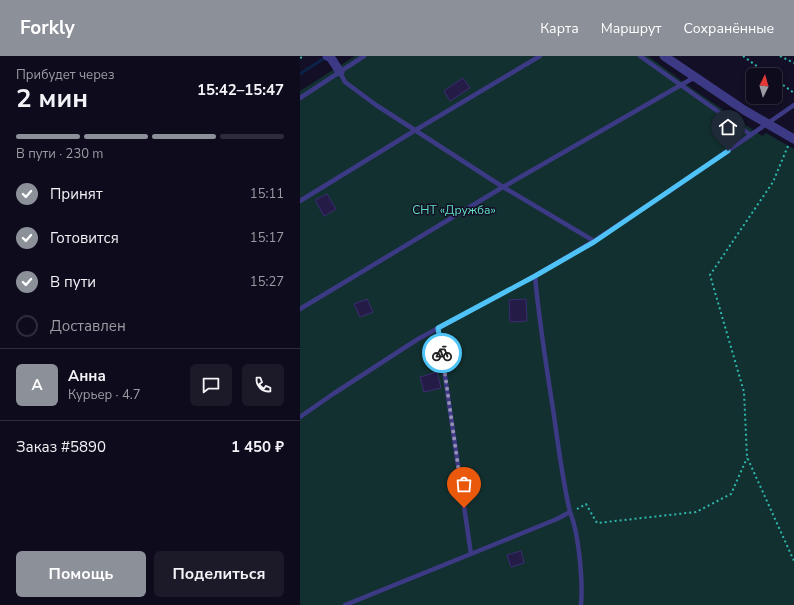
<!DOCTYPE html>
<html lang="ru">
<head>
<meta charset="utf-8">
<style>
  body { margin:0; font-family:"Nunito Sans",sans-serif; background:#1c1929; color:#f1f3f6; height:100vh; display:flex; flex-direction:column; font-size:15px; white-space:nowrap }
  * { box-sizing:border-box; margin:0 }
  p { font-size:13px; color:#9b9ba3 }
  .icon { flex:none; width:22px; height:22px; fill:none; stroke:currentColor; stroke-width:2; stroke-linecap:round; stroke-linejoin:round }
  .map { position:relative; flex:1; overflow:hidden }
  .side { display:flex; flex-direction:column; background:#0e0b1c; width:300px }
  .side>* { flex:none }
  .needle { width:26px; rotate:5deg }
  .buttons { position:absolute; left:446px; top:12px; display:grid; gap:8px }
  .buttons a { display:grid; place-items:center; width:36px; height:36px; border-radius:6px; background:#0e0b1c; box-shadow:0 2px 6px #0003,0 0 0 1px #2e2b3b; font-size:20px }
  .pin { position:absolute; display:grid; place-items:center; width:34px; height:34px; color:#fff; margin:-41px -17px; border-radius:50% 50% 50% 0; rotate:-45deg; box-shadow:0 0 4px #0007 }
  .pin .icon { rotate:45deg }
  .courier { position:absolute; display:grid; place-items:center; width:40px; height:40px; margin:-20px; border:3px solid #4fc3f7; border-radius:50%; background:#fff; color:#222; box-shadow:0 1px 5px #0007 }
  .head em { font-style:normal; font-weight:700 }
  .head div { display:flex; flex-direction:column-reverse }
  .head { display:flex; align-items:center; justify-content:space-between; height:68px; padding:0 16px }
  h1 { font-size:26px; font-weight:700; line-height:30px }
  .bar { display:grid; grid-template-columns:repeat(4,1fr); gap:6px 4px; align-content:center; height:48px; padding:0 16px }
  .bar i { height:5px; border-radius:3px; background:#2e2b3b }
  .bar .selected { background:#8c9099 }
  .bar p { grid-column:span 4 }
  .line { display:flex; align-items:center; gap:10px; padding:0 16px; border-top:1px solid #2e2b3b }
  .line div { flex:1 }
  .round { display:grid; place-items:center; flex:none; width:42px; height:42px; border-radius:6px; background:#1c1929 }
  ol { padding:0 16px; list-style:none }
  li { display:flex; align-items:center; gap:12px; height:44px }
  li p { margin-inline-start:auto }
  li .icon { padding:4px; border-radius:50%; background:#8c9099; color:#fff; stroke-width:4 }
  li:last-child { color:#9b9ba3 }
  li i { width:22px; height:22px; border:2px solid #2e2b3b; border-radius:50% }
  .cta { display:flex; gap:8px; margin-top:auto; padding:8px 16px }
  .cta a { flex:1; height:46px; border-radius:6px; background:#8c9099; color:#fff; font-size:16px; font-weight:700; line-height:46px; text-align:center }
  .cta a+a { background:#1c1929; color:#f1f3f6 }
  header { display:flex; align-items:center; gap:24px; box-sizing:border-box; height:56px; padding:0 20px; background:#8c9099; color:#fff }
  header strong { font-size:19px }
  nav { display:flex; gap:22px; margin-inline-start:auto; font-size:14px }
  main { display:flex; flex:1; min-height:0 }
  .map>svg:first-child { display:block }
</style>
</head>
<body>
<header>
<strong>Forkly</strong>
<nav><a>Карта</a><a>Маршрут</a><a>Сохранённые</a></nav>
</header>
<main>
<section class="side">
<div class="head"><div><h1>2 мин</h1><p>Прибудет через</p></div><em>15:42–15:47</em></div>
<div class="bar"><i class="selected"></i><i class="selected"></i><i class="selected"></i><i></i><p>В пути · 230 m</p></div>
<ol>
<li><svg class="icon" aria-label="check" viewBox="0 0 24 24"><path d="M5 12l5 5 9-10"/></svg>Принят<p>15:11</p></li>
<li><svg class="icon" aria-label="check" viewBox="0 0 24 24"><path d="M5 12l5 5 9-10"/></svg>Готовится<p>15:17</p></li>
<li><svg class="icon" aria-label="check" viewBox="0 0 24 24"><path d="M5 12l5 5 9-10"/></svg>В пути<p>15:27</p></li>
<li><i></i>Доставлен</li>
</ol>
<div class="line" style="height:72px"><b class="round" style="background:#8c9099;color:#fff">А</b><div><b>Анна</b><p>Курьер · 4.7</p></div><a class="round"><svg class="icon" aria-label="chat" viewBox="0 0 24 24"><path d="M4 5h16v11H9l-5 4z"/></svg></a><a class="round"><svg class="icon" aria-label="phone" viewBox="0 0 24 24"><path d="M5 4h4l2 5-3 2q2 4 5 5l2-3 5 2v4C11 20 4 13 5 4z"/></svg></a></div>
<div class="line" style="height:52px"><div>Заказ #5890</div><b>1 450 ₽</b></div>
<div class="cta"><a>Помощь</a><a>Поделиться</a></div>
</section>
<div class="map">
<svg width="494" height="549" viewBox="0 0 494 549">
  <rect width="100%" height="100%" fill="#130f26"/>
  <!-- green -->
  <path fill="#12302f" d="M55 0H348L394 34 462 80 466 77 494 93V549H0V35Z"/>
  <g fill="none" stroke-linecap="round" stroke-linejoin="round">
    <!-- stream -->
    <path stroke="#0c2248" stroke-width="3" d="M0 18 26 1"/>
  </g>
  <!-- building -->
  <g fill="#241b47" stroke="#3b2d73">
    <path d="M163 22 170 32 150 45 144 35Z"/>
    <path d="M27 138 36 153 24 160 15 144Z"/>
    <path d="M67 243 73 256 60 261 54 248Z"/>
    <path d="M226 243 227 265 210 266 209 244Z"/>
    <path d="M137 316 141 332 124 336 120 321Z"/>
    <path d="M221 495 224 507 211 511 207 499Z"/>
  </g>
  <g fill="none" stroke-linecap="round" stroke-linejoin="round">
    <!-- path -->
    <g stroke="#2fb8b0" stroke-width="2" stroke-dasharray="2 3" stroke-linecap="butt">
      <path d="M443 0 469 19"/>
      <path d="M480 0 494 7"/>
      <path d="M0 2 4 0"/>
      <path d="M475 23 494 37"/>
      <path d="M488 90 473 126 410 219 444 336 447 401 494 505"/>
      <path d="M277 453 286 448 297 467 396 456 431 438 447 402"/>
    </g>
    <!-- lane -->
    <g stroke="#3d3a85" stroke-width="4.5">
      <path d="M340 0 451 79"/>
      <path d="M40 16 45 26 76 49 203 131 294 185"/>
      <path d="M0 42 64 0"/>
      <path d="M0 145 114 75 240 0"/>
      <path d="M0 253 203 131 395 21"/>
      <path d="M138 272 171 498"/>
      <path d="M0 361 33 338 118 283 235 220 294 185 371 134 494 49"/>
      <path d="M270 456C279 478 283 525 281 549"/>
      <path d="M45 549 257 463 270 456C262 422 258 387 253 353 246 309 239 265 235 220"/>
    </g>
    <!-- street -->
    <g stroke="#3d3a85" stroke-width="9">
      <path d="M27 0 31 2 40 16"/>
      <path d="M364 0 444 54 494 83"/>
    </g>
  </g>
  <g fill="none" stroke-linecap="round" stroke-linejoin="round">
    <!-- done -->
    <path stroke="#948fb3" stroke-width="4" stroke-dasharray="0 7.2" d="M142 297 164 452"/>
    <!-- route -->
    <path stroke="#4fc3f7" stroke-width="5" d="M142 297 138 272 235 220 294 186 428 95"/>
  </g>
  <g text-anchor="middle" stroke-width="3" stroke-linejoin="round" paint-order="stroke">
    <!-- park labels -->
    <g font-size="12" fill="#5fe0c0" stroke="#130f26">
      <text x="154" y="158">СНТ «Дружба»</text>
    </g>
  </g>
</svg>
<div class="buttons">
<a><svg class="needle" viewBox="-14 -14 28 28"><path d="M0-13l5 13h-10z" fill="#e53935"/><path d="M0 13l5-13h-10z" fill="#9b9ba3"/></svg></a>
</div>
<div class="pin" style="left:164px;top:452px;background:#ea580c"><svg class="icon" aria-label="bag" viewBox="0 0 24 24"><path d="M5 8h14l-1 12H6zM9 8a3 3 0 0 1 6 0"/></svg></div>
<div class="pin" style="left:428px;top:95px;background:#1f2937"><svg class="icon" aria-label="home" viewBox="0 0 24 24"><path d="M3 11l9-7 9 7M6 9v11h12V9"/></svg></div>
<div class="courier" style="left:142px;top:297px"><svg class="icon" aria-label="bike" viewBox="0 0 24 24"><circle cx="6" cy="16" r="4"/><circle cx="18" cy="16" r="4"/><path d="M6 16l4-8h5l3 8M10 8l3 8H6M13 5h3"/></svg></div>
</div>
</main>
</body>
</html>
